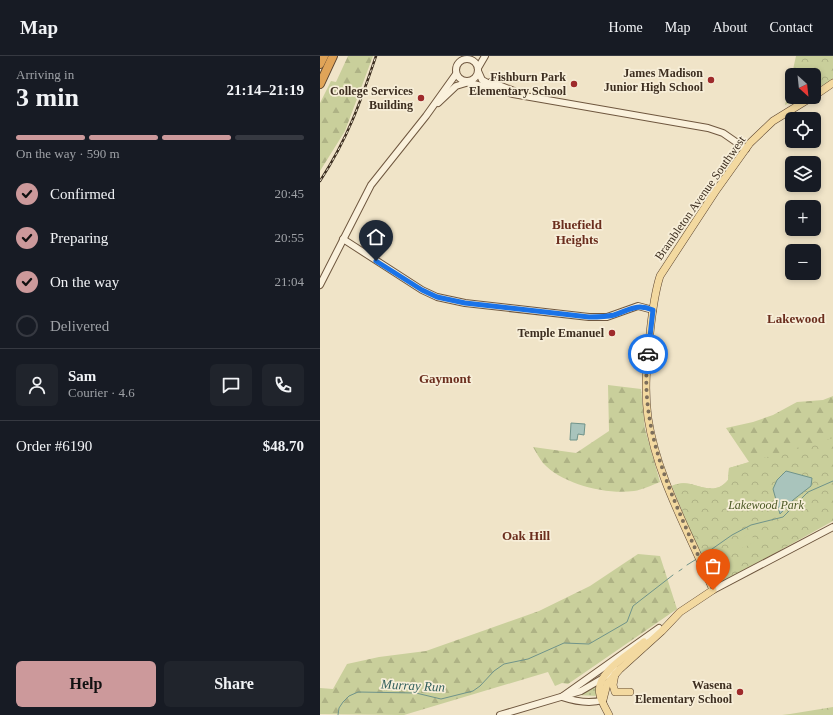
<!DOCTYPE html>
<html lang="en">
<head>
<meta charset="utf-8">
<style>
  body { margin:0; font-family:Georgia,serif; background:#20242c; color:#f1f3f6; height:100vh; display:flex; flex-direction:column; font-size:15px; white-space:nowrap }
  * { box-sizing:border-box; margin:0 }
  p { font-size:13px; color:#9ea1a6 }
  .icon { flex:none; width:22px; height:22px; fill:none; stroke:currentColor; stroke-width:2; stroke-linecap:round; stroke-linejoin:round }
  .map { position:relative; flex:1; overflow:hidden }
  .drawer { display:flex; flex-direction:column; background:#171b24; width:320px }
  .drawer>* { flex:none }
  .needle { width:26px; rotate:153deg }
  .buttons { position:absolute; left:465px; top:12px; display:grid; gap:8px }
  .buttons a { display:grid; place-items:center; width:36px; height:36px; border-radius:6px; background:#171b24; box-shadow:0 2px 6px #0003; font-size:20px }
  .pin { position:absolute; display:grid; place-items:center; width:34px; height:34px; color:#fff; margin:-41px -17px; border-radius:50% 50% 50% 0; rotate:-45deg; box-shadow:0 0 4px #0007 }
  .pin .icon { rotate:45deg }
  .courier { position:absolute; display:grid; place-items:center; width:40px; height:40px; margin:-20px; border:3px solid #1a73e8; border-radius:50%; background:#fff; color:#222; box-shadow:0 1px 5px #0007 }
  .summary em { font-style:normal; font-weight:600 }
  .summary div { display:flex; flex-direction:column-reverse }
  .summary { display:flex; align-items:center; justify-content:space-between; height:68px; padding:0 16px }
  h1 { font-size:26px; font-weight:600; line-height:30px }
  .bar { display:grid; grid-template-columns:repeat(4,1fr); gap:6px 4px; align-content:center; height:48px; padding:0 16px }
  .bar i { height:5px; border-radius:3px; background:#363941 }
  .bar .on { background:#cc999b }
  .bar p { grid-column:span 4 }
  .line { display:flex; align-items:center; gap:10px; padding:0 16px; border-top:1px solid #363941 }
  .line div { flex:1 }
  .round { display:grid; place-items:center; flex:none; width:42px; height:42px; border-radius:6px; background:#20242c }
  ol { padding:0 16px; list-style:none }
  li { display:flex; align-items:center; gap:12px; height:44px }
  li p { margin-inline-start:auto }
  li .icon { padding:4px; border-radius:50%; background:#cc999b; color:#111; stroke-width:4 }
  li:last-child { color:#9ea1a6 }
  li i { width:22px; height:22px; border:2px solid #363941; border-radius:50% }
  .button { display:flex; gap:8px; margin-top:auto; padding:8px 16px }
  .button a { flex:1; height:46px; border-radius:6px; background:#cc999b; color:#111; font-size:16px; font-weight:600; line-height:46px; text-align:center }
  .button a+a { background:#20242c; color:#f1f3f6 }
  header { display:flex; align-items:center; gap:24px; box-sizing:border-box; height:56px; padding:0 20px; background:#171b24; border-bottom:1px solid #363941 }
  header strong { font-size:19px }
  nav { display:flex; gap:22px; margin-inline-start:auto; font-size:14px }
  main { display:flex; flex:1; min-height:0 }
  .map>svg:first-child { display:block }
</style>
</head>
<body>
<header>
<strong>Map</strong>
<nav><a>Home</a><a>Map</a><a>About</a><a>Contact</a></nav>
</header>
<main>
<section class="drawer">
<div class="summary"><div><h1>3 min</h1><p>Arriving in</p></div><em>21:14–21:19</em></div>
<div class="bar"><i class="on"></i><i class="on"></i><i class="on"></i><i></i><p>On the way · 590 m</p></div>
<ol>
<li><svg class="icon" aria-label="check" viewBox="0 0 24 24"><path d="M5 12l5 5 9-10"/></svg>Confirmed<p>20:45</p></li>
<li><svg class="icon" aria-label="check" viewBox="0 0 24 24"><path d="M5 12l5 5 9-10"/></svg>Preparing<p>20:55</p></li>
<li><svg class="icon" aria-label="check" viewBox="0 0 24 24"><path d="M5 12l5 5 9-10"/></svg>On the way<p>21:04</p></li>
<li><i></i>Delivered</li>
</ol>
<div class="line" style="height:72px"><a class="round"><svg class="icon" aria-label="person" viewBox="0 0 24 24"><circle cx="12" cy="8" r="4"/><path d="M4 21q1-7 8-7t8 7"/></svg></a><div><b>Sam</b><p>Courier · 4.6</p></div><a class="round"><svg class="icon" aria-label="chat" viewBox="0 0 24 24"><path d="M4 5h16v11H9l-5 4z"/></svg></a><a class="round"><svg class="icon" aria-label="phone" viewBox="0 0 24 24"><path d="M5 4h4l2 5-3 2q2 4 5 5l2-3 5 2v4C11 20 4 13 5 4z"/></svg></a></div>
<div class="line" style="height:52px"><div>Order #6190</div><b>$48.70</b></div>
<div class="button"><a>Help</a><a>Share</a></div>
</section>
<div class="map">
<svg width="513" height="659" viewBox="0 0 513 659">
  <defs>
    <pattern id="grass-dots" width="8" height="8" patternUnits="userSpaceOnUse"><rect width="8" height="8" fill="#c9cf9b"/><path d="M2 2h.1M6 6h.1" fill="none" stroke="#aeb285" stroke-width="1.8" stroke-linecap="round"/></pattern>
    <pattern id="forest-firs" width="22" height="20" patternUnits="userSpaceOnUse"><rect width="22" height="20" fill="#c9cf9b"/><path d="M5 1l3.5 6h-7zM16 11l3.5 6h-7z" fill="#aeb285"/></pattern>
    <pattern id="park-crowns" width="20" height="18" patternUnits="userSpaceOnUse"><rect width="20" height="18" fill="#c9cf9b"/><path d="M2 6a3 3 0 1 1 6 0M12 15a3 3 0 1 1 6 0" fill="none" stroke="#aeb285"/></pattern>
  </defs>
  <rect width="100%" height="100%" fill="#f0e4c8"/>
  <!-- grass -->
  <path fill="url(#grass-dots)" d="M277 629V640L257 639Z"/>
  <!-- forest -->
  <g fill="url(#forest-firs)">
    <path d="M28 0H53L25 75 0 115V47L11 25 16 26Z"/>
    <path d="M288 329 321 333 325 373 340 426C332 429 322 434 314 435 286 439 242 428 223 407 219 402 216 396 213 391L256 397 289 375Z"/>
    <path d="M513 340V411L371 476 352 430C372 419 391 445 408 424L409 412 429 406 406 372 433 366 453 359 477 346 503 344Z"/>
    <path d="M318 498 340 500 357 553 248 628 242 627 235 630 228 616 84 659 0 658V632L13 633 27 608 59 601 106 595 219 555 270 530Z"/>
  </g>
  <!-- park -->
  <g fill="url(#park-crowns)">
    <path d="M476 0H513V23L494 35V19H472V41H482L465 49Z"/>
    <path d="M513 382V465L397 529 371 476 352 430C372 419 391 445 408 424L409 412Z"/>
    <path d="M513 651V659H462L470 658Z"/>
  </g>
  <!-- pitch -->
  <path fill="#c9cf9b" d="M431 478 435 486 420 493 416 485Z"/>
  <!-- water -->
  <g fill="#a9c4bc" stroke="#6f938a">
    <path d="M251 367 265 368 264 379 258 378 257 384H250Z"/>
    <path d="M466 415 492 422 491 430 473 444 460 458 453 433 457 424Z"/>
  </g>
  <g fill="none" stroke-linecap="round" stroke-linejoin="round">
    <!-- stream -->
    <g stroke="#6f938a" stroke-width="1">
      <path d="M382 500 412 479 431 469 463 461 488 436 513 425"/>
      <path d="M367 509 375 504"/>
      <path d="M359 515 362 513"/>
      <path d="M18 659 19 652 23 646 29 640 38 636 96 637 121 643 153 635 160 630 174 615 184 608 208 603 244 587 269 588 307 566 313 550 353 519"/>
    </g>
    <!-- secondary casing -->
    <g stroke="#6f573f" stroke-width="8">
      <g id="secondary">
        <circle cx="147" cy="14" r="11"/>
        <path d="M158 12 165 0"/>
        <path d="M158 15 162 24 173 30"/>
        <path d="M146 26 193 38 388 72 403 77 426 93"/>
        <path d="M171 26 194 35"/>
        <path d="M118 47 136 30 146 27"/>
        <path d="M23 183 102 234 117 241 145 247 269 261H287L318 250 333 254"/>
        <path d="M0 229 51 129 106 60 136 18"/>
        <path d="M393 534 513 471"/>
        <path d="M243 640 339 572"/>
        <path d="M242 641C254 645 270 648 283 644"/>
        <path d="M180 659 261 635 297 614"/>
      </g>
    </g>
    <!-- primary casing -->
    <g stroke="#5b4430" stroke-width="8">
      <g id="primary">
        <path d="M494 40 513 27"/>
        <path d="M295 618 293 629 295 636H310"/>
        <path d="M283 644 287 628 300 613 342 575 360 556 393 534C370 478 337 422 328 362 324 333 327 306 330 277 332 258 334 239 340 220L395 136 430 87 453 65 492 41"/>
        <path d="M289 659C286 653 281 645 280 639 274 617 310 598 324 586"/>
      </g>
    </g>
    <!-- highway casing -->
    <g stroke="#5b4430" stroke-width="10">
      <g id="highway">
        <path d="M0 8 4 0"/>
        <path d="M0 28 13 0"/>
      </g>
    </g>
    <!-- secondary -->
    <use href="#secondary" stroke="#faf1dc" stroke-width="6"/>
    <!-- primary -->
    <use href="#primary" stroke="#f3d9a0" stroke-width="7"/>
    <!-- highway -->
    <use href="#highway" stroke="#e0a458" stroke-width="8"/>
    <!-- rail casing -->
    <g stroke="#3d2e20" stroke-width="2.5">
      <path id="rail" d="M0 125C28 82 40 47 56 0"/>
    </g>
    <!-- rail -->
    <use href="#rail" stroke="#f7eed8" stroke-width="1" stroke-dasharray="3" stroke-linecap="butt"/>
  </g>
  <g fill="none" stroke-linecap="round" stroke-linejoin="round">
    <!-- done -->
    <path stroke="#7c6e5b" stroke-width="4" stroke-dasharray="0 7.2" d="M328 298C317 383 362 458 393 534"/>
    <!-- route -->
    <path stroke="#1a73e8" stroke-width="5" d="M56 205 102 234 117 241 145 247 269 261C278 261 286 261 294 259 310 254 316 247 333 254L328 298"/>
  </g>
  <!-- markers -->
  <g fill="#9e2a2b" stroke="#f7eed8" stroke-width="1.5">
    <circle cx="391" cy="24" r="4"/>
    <circle cx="254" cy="28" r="4"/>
    <circle cx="101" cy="42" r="4"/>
    <circle cx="292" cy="277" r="4"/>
    <circle cx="420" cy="636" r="4"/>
  </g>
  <g text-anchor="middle" stroke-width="3.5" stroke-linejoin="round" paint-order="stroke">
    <!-- poi labels -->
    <g font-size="12" font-weight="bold" fill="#3d2e20" stroke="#f7eed8" text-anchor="end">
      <text x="383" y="21">James Madison<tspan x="383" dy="14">Junior High School</tspan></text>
      <text x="246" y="25">Fishburn Park<tspan x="246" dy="14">Elementary School</tspan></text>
      <text x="93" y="39">College Services<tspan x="93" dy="14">Building</tspan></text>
      <text x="284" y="281">Temple Emanuel</text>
      <text x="412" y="633">Wasena<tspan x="412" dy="14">Elementary School</tspan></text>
    </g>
    <!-- street labels -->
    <g font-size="12" fill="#3d2e20" stroke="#f7eed8">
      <text transform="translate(380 142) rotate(-55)" y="4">Brambleton Avenue Southwest</text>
    </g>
    <!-- park labels -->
    <g font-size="12" font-style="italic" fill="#4d5a26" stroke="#f7eed8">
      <text x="446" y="453">Lakewood Park</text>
    </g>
    <!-- neighbourhood labels -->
    <g font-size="13" font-weight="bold" fill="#6b2e1e" stroke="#f7eed8">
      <text x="257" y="173">Bluefield<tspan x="257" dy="15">Heights</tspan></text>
      <text x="476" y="267">Lakewood</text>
      <text x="125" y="327">Gaymont</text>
      <text x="206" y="484">Oak Hill</text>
    </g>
    <!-- water labels -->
    <g font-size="13" font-style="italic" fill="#2f5d5a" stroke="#f7eed8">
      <text transform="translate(93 629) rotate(3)" y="5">Murray Run</text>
    </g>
  </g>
</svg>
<div class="buttons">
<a><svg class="needle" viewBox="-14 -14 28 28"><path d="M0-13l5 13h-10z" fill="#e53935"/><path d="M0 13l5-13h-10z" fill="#9ea1a6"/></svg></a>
<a><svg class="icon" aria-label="locate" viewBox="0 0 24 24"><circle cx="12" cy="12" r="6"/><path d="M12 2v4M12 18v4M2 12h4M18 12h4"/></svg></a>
<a><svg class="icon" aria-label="layers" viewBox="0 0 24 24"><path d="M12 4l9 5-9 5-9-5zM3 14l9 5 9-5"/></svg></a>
<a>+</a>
<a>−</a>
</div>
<div class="pin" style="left:393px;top:534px;background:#ea580c"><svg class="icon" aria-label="bag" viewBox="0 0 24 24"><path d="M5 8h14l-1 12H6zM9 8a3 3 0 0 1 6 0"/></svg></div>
<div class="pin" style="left:56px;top:205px;background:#1f2937"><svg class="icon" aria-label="home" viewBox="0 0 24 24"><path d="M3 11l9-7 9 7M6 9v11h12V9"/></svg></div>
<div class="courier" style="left:328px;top:298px"><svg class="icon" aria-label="car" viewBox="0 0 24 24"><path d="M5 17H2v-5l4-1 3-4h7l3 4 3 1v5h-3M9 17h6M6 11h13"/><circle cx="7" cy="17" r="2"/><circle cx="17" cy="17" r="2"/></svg></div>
</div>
</main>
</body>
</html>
